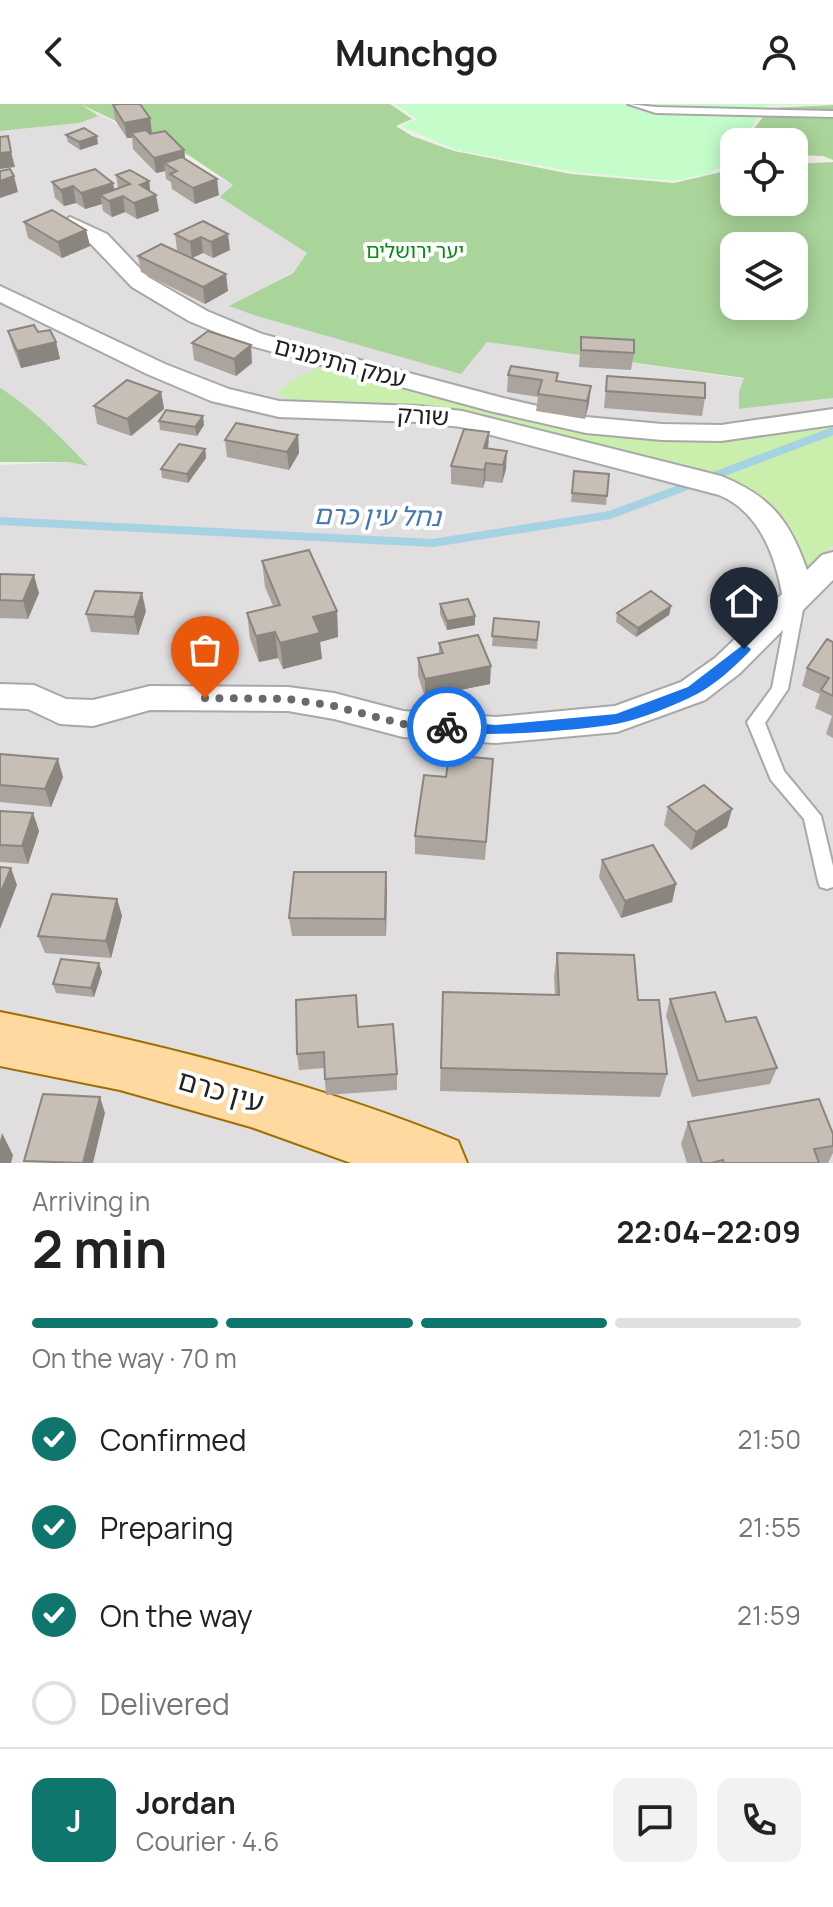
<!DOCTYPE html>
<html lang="en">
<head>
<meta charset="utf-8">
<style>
  body { margin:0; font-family:Manrope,"Noto Sans Hebrew",sans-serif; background:#f2f2f2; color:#222; height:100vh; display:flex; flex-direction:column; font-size:30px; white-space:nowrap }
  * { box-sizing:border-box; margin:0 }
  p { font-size:26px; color:#767676 }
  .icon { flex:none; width:44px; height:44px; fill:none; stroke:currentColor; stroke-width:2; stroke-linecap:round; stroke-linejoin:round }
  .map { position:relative; height:1059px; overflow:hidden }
  .side { display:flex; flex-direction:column; background:#fff; flex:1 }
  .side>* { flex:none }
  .controls { position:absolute; left:720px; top:24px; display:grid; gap:16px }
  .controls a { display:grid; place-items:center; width:88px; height:88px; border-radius:16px; background:#fff; box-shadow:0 4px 20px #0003; font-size:40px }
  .pin { position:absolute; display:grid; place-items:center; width:68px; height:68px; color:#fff; margin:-82px -34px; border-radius:50% 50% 50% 0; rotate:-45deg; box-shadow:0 0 8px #0007 }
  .pin .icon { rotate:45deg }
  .courier { position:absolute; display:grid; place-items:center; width:80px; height:80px; margin:-40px; border:6px solid #1a73e8; border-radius:50%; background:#fff; color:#222; box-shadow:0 2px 10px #0007 }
  .summary em { font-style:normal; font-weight:700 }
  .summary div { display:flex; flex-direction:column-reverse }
  .summary { display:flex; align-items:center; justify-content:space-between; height:136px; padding:0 32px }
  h1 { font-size:52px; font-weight:700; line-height:60px }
  .bar { display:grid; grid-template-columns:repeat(4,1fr); gap:12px 8px; align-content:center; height:96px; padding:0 32px }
  .bar i { height:10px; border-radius:6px; background:#e0e0e0 }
  .bar .selected { background:#0f766e }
  .bar p { grid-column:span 4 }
  .line { display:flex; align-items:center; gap:20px; padding:0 32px; border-top:2px solid #e0e0e0 }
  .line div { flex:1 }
  .round { display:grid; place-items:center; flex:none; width:84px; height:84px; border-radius:16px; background:#f2f2f2 }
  ol { padding:0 32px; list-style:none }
  li { display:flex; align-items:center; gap:24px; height:88px }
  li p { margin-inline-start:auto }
  li .icon { padding:8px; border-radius:50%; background:#0f766e; color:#fff; stroke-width:4 }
  li:last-child { color:#767676 }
  li i { width:44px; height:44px; border:4px solid #e0e0e0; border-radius:50% }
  header { display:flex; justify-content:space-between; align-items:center; height:104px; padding:0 32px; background:#fff; font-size:36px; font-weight:700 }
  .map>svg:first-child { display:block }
</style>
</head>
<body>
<header><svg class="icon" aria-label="back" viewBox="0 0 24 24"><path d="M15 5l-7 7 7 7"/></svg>Munchgo<svg class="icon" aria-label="person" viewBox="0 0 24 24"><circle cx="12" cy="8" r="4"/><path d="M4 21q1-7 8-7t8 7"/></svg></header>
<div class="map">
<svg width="833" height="1059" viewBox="0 0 833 1059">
  <rect width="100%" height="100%" fill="#f2efe8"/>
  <!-- residential -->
  <path fill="#e0dede" d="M74 0H79L233 81 221 93 307 149 293 168 230 202 460 269 487 238 745 275 739 305 833 294V1059H0V361L68 358 86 362 0 284V27L79 19Z"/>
  <!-- grass -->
  <path fill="#caeeac" d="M319 263 609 330 707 338 833 322V441L809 465 792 436 753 389 460 309 306 299 276 291 290 277Z"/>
  <!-- forest -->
  <g fill="#a9d49a" fill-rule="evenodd">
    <path d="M0 0H390L412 15 396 22 412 32 454 47 571 70 674 79 734 65V98H794V60L833 58V294L739 305V288L744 274 487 238 461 270 257 212 229 202 293 169 307 149 220 93 233 81 190 52 82 1 98 12 79 19 0 27ZM734 142H794V202H734Z"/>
    <path d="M833 1V56L823 52 794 51V38H766L768 35 750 30 770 4Z"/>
    <path d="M0 284C30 302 64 336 88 362L68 358H0Z"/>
  </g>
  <!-- park -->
  <path fill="#c4fdca" d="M394 0H824L767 2 746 30 750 34 764 35 734 38V63L715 65 711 69 673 77 575 68 456 46 400 22 417 15Z"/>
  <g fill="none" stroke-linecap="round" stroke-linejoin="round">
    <!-- stream -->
    <path stroke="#a6d3e2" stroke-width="8" d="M0 417 433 439 610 411 833 327"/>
    <!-- lane casing -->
    <g stroke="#a8a8a8" stroke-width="4">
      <g id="lane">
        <path d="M628 0 656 3 833 7V13L656 9Z"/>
        <path d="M797 490 805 495 788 585 765 619 784 667 821 712 833 762V783L827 785 820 783 818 777 804 715 771 676 747 618 772 584 789 495Z"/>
      </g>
    </g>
    <!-- street casing -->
    <g stroke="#a8a8a8" stroke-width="4">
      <g id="street">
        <path d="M70 113 107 130 148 173 207 207 262 230 503 294 586 313 662 320 721 321 833 305V321L721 337 662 336 586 329 490 307 244 240 189 217 132 183 91 140 59 120Z"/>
        <path d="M0 182 165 260 229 285 279 297 418 302 462 307 721 372C770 392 789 415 807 466L822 451 833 448V476L739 570 705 596 617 628 496 639 403 633 334 615 288 607 150 606 93 622 60 620 28 605 0 604V580L34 581 66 595 93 596 150 582 288 583 334 589 403 607 496 613 615 602 681 578 715 554 782 490C775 450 758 407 719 391L461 323 418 318 279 313 211 297 147 270 0 198Z"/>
      </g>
    </g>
    <!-- primary casing -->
    <g stroke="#9f6f00" stroke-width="4">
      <path id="primary" d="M0 908C155 939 311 977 458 1037L467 1059H351L251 1023 120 986 0 962Z"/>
    </g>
    <!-- lane -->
    <use href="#lane" fill="#fff" fill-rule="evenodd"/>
    <!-- street -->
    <use href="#street" fill="#fff" fill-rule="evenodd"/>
    <!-- primary -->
    <use href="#primary" fill="#ffd9a0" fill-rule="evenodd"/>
  </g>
  <!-- wall -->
  <g fill="#aba39d">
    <path d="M113 1 150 14 152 30 184 46 185 55 219 91 195 100 172 85 171 78 166 75 165 67 156 69 133 45 132 34H127L115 16Z"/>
    <path d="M66 31 98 40 80 46 68 38Z"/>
    <path d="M116 71 149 77 150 87 159 107 137 115 125 108 112 113 103 107 102 100 85 105 76 99 64 102 55 94 52 78 114 85 118 84Z"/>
    <path d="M203 117 230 146 213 154 203 149 192 154 177 146 175 130Z"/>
    <path d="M24 118 86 126 90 142 62 154 28 134Z"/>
    <path d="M138 152 228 187 205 200 141 168Z"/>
    <path d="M8 227 56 238 60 255 21 264 13 244Z"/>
    <path d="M581 233 634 249 631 266 579 263Z"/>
    <path d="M192 239 252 259 236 272 194 256Z"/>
    <path d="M508 271 558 277 589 299 585 315 536 307 538 293 507 288Z"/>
    <path d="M607 272 705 294 702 312 604 304Z"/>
    <path d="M161 288 164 305 131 332 97 320 94 302Z"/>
    <path d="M159 317 204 321 197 332 160 326Z"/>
    <path d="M489 328 488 344 506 365 502 379 485 377 483 384 451 380V362Z"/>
    <path d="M298 331 299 349 289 366 227 353 225 336Z"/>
    <path d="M205 345 206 354 188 379 162 374 161 365Z"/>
    <path d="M574 367 609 370 606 401 571 398Z"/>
    <path d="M262 457 337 507 338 533 320 538 322 555 283 565 278 554 259 558 250 535 247 509 273 502 265 483Z"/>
    <path d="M0 470 39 489 28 515 0 514Z"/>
    <path d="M440 500 475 521 447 526 440 510Z"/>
    <path d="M671 502 669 511 636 533 616 518 617 509Z"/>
    <path d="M146 507 138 531 91 528 86 510Z"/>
    <path d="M494 514 539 518 537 545 492 542Z"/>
    <path d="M833 538V634L826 630 832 612 815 604 820 590 802 582 807 564Z"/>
    <path d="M439 539 490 580 425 593 418 572V554L439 550Z"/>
    <path d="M0 650 63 673 51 703 0 698Z"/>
    <path d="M493 655 485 756 415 750V732L446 673Z"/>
    <path d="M668 703 732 705 727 723 691 746 664 721Z"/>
    <path d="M0 707 33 709 39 727 28 760 0 758Z"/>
    <path d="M602 756 676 780 672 798 621 814 599 773Z"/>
    <path d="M387 786 386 832H292L289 814Z"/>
    <path d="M117 795 122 812 111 854 45 849 38 832Z"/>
    <path d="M557 849 638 896 667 970 660 993 440 987 443 888 555 891 554 873Z"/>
    <path d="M102 868 94 893 56 889 53 880Z"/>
    <path d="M670 895 726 918 777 964 770 980 692 993 666 912Z"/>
    <path d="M358 923 397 970V986L326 991 324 964 299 966 297 950Z"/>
    <path d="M688 1018 833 1030V1049L828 1059H687L681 1040Z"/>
  </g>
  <!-- shaded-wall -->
  <g fill="#8b857f">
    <path d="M150 14 152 30 131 29 132 34H127L124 19Z"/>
    <path d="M97 32 98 40 80 46 79 38Z"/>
    <path d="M184 46 186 62 164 59 165 67 156 69 154 54Z"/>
    <path d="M11 48 15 63 0 65V49Z"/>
    <path d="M14 72 18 88 0 94V77Z"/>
    <path d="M217 75 219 91 195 100 193 84Z"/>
    <path d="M149 77 151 93 156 91 159 107 137 115 134 99 140 81Z"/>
    <path d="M113 79 116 94 123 92 125 108 112 113 109 97 100 91 102 100 85 105 81 89Z"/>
    <path d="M73 82 76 99 64 102 61 86Z"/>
    <path d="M86 126 90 142 62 154 58 138Z"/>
    <path d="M228 130 230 146 213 154 211 138Z"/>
    <path d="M201 133 203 149 192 154 190 138Z"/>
    <path d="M226 170 228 187 205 200 203 183Z"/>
    <path d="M56 238 60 255 21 264 17 247Z"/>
    <path d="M251 241 252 259 236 272 234 255Z"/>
    <path d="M591 282 589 299 585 315 587 297Z"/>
    <path d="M161 288 164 305 131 332 127 315Z"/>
    <path d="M203 312 204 321 197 332 195 323Z"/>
    <path d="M489 328 488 345 484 344Z"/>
    <path d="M298 331 299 349 289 366 287 348Z"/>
    <path d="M205 345 206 354 188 379 187 370Z"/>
    <path d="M507 347 506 365 502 379 503 361Z"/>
    <path d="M486 359 485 377 483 384 484 366Z"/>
    <path d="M34 471 39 489 28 515 23 497Z"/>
    <path d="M142 489 146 507 138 531 134 513Z"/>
    <path d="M671 502 669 511 636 533 638 524Z"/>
    <path d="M337 507 338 533 320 538 322 555 283 565 280 539 313 513Z"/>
    <path d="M475 512V521L447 526V517Z"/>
    <path d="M275 528 278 554 259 558 256 532Z"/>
    <path d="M491 562 490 580 425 593V575Z"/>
    <path d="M58 655 63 673 51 703 45 685Z"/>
    <path d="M732 705 727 723 691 746 696 728Z"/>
    <path d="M33 709 39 727 28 760 22 742Z"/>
    <path d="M11 764 17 781 0 825V790Z"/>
    <path d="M386 768 387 786 386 832 385 815Z"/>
    <path d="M676 780 672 798 621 814 625 797Z"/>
    <path d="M117 795 122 812 111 854 106 837Z"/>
    <path d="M99 859 102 868 94 893 91 884Z"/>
    <path d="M100 993 105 1009 93 1059H83Z"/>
    <path d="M2 1029 13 1051 11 1059H0V1037Z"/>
  </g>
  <!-- building -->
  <g fill="#c7beb6" stroke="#8b857f" stroke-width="2">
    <path d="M119 0H140L150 14 124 19 113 1Z"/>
    <path d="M84 24 97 32 79 38 66 31Z"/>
    <path d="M146 26 150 30 165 27 184 46 154 54 131 29Z"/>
    <path d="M8 32 11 48 0 49V33Z"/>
    <path d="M182 53 217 75 193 84 170 70 177 67 164 59Z"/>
    <path d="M10 65 14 72 0 77V67Z"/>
    <path d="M95 65 113 79 81 89 73 82 61 86 52 78Z"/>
    <path d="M130 66 149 77 140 81 156 91 134 99 123 92 109 97 100 91 130 80 116 71Z"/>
    <path d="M52 106 86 126 58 138 24 118Z"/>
    <path d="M203 117 228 130 211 138 201 133 190 138 175 130Z"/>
    <path d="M161 140 226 170 203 183 138 152Z"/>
    <path d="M34 221 38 228 50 226 56 238 17 247 8 227Z"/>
    <path d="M208 227 251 241 234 255 192 239Z"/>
    <path d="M581 233 634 236V249L581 246Z"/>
    <path d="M511 262 558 269 556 277 591 282 587 297 538 290 542 276 508 271Z"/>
    <path d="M607 272 705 279V294L606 287Z"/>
    <path d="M127 276 161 288 127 315 94 302Z"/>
    <path d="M166 306 203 312 195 323 159 317Z"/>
    <path d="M236 319 298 331 287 348 225 336Z"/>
    <path d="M464 325 489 328 484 344 507 347 503 361 486 359 484 366 451 362Z"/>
    <path d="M179 340 205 345 187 370 161 365Z"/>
    <path d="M574 367 609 370 607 392 572 389Z"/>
    <path d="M309 446 337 507 313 513 320 529 280 539 275 528 256 532 247 509 280 501 262 457Z"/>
    <path d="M0 470 34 471 23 497 0 496Z"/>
    <path d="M95 487 142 489 134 513 86 510Z"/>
    <path d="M651 487 671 502 638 524 617 509Z"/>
    <path d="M468 495 475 512 447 517 440 500Z"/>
    <path d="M494 514 539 518 537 536 492 532Z"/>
    <path d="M478 531 491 562 425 575 418 554 443 549 439 539Z"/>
    <path d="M827 535 833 538V592L821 586 829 574 807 564Z"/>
    <path d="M0 650 58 655 45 685 0 681Z"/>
    <path d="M449 651 493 655 486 738 415 732 424 671 446 673Z"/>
    <path d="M704 681 732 705 696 728 668 703Z"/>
    <path d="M0 707 33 709 22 742 0 741Z"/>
    <path d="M653 741 676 780 625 797 602 756Z"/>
    <path d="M0 763 11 764 0 790Z"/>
    <path d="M294 768H386L385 815 289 814Z"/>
    <path d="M52 790 117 795 106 837 38 832Z"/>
    <path d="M557 849 634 851 638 896H659L667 970 441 964 443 888 559 891Z"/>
    <path d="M61 855 99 859 91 884 53 880Z"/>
    <path d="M715 888 726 918 756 913 777 964 698 977 670 895Z"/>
    <path d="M356 891 358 923 393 920 397 970 325 975 324 948 297 950 296 896Z"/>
    <path d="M43 990 100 993 83 1059 24 1057Z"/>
    <path d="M819 995 833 1030V1042L814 1045 819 1059H724L723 1056 711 1059H702L688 1018Z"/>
  </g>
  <!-- route -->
  <path fill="#1a73e8" d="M744 540 751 545 749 548C734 563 716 580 697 590 676 601 638 616 616 620 590 625 455 638 440 623L447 617 496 621 616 610 688 583Z"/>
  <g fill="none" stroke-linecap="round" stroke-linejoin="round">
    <!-- done -->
    <path stroke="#6a6967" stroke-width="8" stroke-dasharray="0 14.4" d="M205 594 288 595 334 602 403 620 447 623"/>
  </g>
  <g text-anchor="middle" stroke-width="8" stroke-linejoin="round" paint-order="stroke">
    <!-- far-park labels -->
    <g font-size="20" fill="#058a14" stroke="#fff">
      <text x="415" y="154">יער ירושלים</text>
    </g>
    <!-- street labels -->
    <g font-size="24" fill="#212121" stroke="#fff">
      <text transform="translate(340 259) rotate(15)" y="8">עמק התימנים</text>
      <text transform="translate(423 312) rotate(4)" y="8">שורק</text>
    </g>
    <!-- water labels -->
    <g font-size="26" font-style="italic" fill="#4377b1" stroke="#fff">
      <text transform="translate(377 412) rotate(1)" y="9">נחל עין כרם</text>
    </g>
    <!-- near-street labels -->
    <g font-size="28" fill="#212121" stroke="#fff">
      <text transform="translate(221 987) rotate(16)" y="10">עין כרם</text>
    </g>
  </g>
</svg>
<div class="controls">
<a><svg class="icon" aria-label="locate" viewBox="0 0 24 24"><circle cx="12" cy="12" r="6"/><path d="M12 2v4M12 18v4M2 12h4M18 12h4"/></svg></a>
<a><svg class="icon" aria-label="layers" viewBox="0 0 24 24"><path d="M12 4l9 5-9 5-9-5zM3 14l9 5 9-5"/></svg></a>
</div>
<div class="pin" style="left:205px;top:594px;background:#ea580c"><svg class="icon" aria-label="bag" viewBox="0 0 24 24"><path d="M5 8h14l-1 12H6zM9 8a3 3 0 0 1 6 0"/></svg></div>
<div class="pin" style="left:744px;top:545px;background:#1f2937"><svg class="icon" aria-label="home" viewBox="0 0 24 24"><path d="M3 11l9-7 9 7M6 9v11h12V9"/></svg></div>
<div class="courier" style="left:447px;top:623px"><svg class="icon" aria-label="bike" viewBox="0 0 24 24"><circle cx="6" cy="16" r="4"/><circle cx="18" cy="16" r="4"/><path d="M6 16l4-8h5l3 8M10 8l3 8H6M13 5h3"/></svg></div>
</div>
<section class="side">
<div class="summary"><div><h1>2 min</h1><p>Arriving in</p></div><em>22:04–22:09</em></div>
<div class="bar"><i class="selected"></i><i class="selected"></i><i class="selected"></i><i></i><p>On the way · 70 m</p></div>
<ol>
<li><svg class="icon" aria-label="check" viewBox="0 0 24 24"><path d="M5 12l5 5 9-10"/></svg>Confirmed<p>21:50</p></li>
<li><svg class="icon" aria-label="check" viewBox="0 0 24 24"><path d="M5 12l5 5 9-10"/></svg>Preparing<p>21:55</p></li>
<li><svg class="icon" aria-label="check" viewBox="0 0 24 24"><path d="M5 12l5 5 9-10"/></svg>On the way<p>21:59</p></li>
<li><i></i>Delivered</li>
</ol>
<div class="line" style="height:144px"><b class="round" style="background:#0f766e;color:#fff">J</b><div><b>Jordan</b><p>Courier · 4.6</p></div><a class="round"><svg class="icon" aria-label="chat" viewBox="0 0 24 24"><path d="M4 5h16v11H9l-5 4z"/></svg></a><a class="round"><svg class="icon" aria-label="phone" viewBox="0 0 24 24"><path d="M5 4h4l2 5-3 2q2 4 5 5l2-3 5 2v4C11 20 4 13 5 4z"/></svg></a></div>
</section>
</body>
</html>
